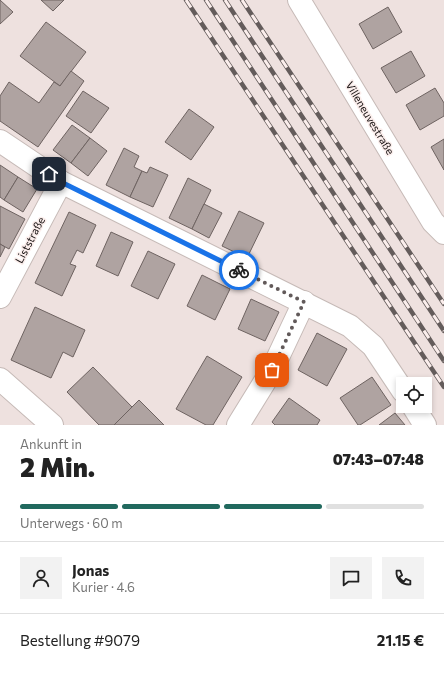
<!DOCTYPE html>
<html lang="de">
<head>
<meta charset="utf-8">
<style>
  body { margin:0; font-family:Commissioner,sans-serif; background:#f2f2f2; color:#222; height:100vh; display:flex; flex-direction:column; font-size:15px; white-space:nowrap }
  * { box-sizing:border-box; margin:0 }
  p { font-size:13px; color:#767676 }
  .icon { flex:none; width:22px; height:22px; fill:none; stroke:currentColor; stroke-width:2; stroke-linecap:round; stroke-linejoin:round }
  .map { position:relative; height:425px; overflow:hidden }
  .drawer { display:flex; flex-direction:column; background:#fff; flex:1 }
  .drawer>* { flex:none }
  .fabs { position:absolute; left:396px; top:377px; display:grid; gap:8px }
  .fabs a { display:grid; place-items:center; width:36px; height:36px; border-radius:0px; background:#fff; box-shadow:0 2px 6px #0003; font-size:20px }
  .pin { position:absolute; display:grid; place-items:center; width:34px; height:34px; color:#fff; margin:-17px; border-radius:8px; box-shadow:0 2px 6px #0006 }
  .courier { position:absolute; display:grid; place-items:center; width:40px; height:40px; margin:-20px; border:3px solid #1a73e8; border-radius:50%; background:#fff; color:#222; box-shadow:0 1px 5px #0007 }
  .headline em { font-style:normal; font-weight:800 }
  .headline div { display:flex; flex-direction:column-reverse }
  .headline { display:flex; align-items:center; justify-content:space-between; height:68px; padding:0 20px }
  h1 { font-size:26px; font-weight:800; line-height:30px }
  .bar { display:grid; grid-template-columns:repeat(4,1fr); gap:6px 4px; align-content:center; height:48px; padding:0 20px }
  .bar i { height:5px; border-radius:3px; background:#e0e0e0 }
  .bar .on { background:#21695e }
  .bar p { grid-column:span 4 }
  .line { display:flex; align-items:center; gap:10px; padding:0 20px; border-top:1px solid #e0e0e0 }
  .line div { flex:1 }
  .round { display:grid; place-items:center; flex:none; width:42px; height:42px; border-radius:0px; background:#f2f2f2 }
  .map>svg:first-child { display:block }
</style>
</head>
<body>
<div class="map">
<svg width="444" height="425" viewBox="0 0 444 425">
  <rect width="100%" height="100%" fill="#eee1df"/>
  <!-- building -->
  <g fill="#afa3a1" stroke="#6e6361">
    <path d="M0 0 13 12 0 24Z"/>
    <path d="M41 0H64L53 11Z"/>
    <path d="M388 7 402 32 373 49 359 24Z"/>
    <path d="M46 22 86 52 60 86 20 56Z"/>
    <path d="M411 51 425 76 396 93 381 68Z"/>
    <path d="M71 71 84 81 38 147 0 121V96L9 82 39 103 54 82 60 86Z"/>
    <path d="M435 88 444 103V116L420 130 406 105Z"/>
    <path d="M83 91 109 108 91 133 66 116Z"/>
    <path d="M189 109 214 127 191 160 165 142Z"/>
    <path d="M72 125 90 138 71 163 53 150Z"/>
    <path d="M90 138 107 151 88 176 71 163Z"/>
    <path d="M444 139V170L431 147Z"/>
    <path d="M124 148 139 156 134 167 142 171 130 197 106 185Z"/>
    <path d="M0 165 18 177 4 200 0 197Z"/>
    <path d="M150 167 168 175 153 207 130 197 142 171 147 173Z"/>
    <path d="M18 177 37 189 23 212 4 200Z"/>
    <path d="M188 178 211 190 192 229 169 218Z"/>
    <path d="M204 204 222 213 209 238 192 229Z"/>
    <path d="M0 206 25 219 9 249 0 244Z"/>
    <path d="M239 211 264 223 247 258 222 246Z"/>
    <path d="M69 212 96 225 83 253 77 250 70 264 76 266 62 296 35 283Z"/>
    <path d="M111 232 133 242 118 276 96 266Z"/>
    <path d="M0 244 5 247 0 257Z"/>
    <path d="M148 251 175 264 158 299 131 286Z"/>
    <path d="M202 275 230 289 215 320 187 306Z"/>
    <path d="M251 299 279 312 265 341 238 329Z"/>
    <path d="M35 307 85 330 73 357 63 352 51 378 11 360Z"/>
    <path d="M317 333 347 349 327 386 298 370Z"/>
    <path d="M207 356 242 377 213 425H206L176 409Z"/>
    <path d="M93 367 132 407 114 425H99L67 392Z"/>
    <path d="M372 377 391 405 360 425H358L340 398Z"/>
    <path d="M289 398 320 420 317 425H275L272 422Z"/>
    <path d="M139 400 164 425H114Z"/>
    <path d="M395 413 405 425H379Z"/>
  </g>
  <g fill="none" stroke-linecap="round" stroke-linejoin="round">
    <!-- street casing -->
    <g stroke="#c6bab7" stroke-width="24">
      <g id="street">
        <path d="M299 0 433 222 444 233"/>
        <path d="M0 141 61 182 350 326 373 346 403 391"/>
        <path d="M0 297 61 182"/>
        <path d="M0 379 52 425"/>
        <path d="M413 406 425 425"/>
        <path d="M238 425 272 370 304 302"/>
      </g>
    </g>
    <!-- street -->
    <use href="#street" stroke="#fff" stroke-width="22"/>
    <!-- rail casing -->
    <g stroke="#645c5b" stroke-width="4.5">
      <g id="rail">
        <path d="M186 0 444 387"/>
        <path d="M206 0 444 361"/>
        <path d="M225 0 444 331"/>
        <path d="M242 0 444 304"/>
      </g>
    </g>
    <!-- rail -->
    <use href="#rail" stroke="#fbeeec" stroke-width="3" stroke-dasharray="9" stroke-linecap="butt"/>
  </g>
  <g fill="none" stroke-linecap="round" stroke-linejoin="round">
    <!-- done -->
    <path stroke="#625a5a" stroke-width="4" stroke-dasharray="0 7.2" d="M239 270 304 302 272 370"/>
    <!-- route -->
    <path stroke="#1a73e8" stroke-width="5" d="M49 174 61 182 239 270"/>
  </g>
  <g text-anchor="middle" stroke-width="3" stroke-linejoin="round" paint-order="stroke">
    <!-- street labels -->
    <g font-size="11" fill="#171212" stroke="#fbeeec">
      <text transform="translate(370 118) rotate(59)" y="4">Villeneuvestraße</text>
      <text transform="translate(30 240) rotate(-62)" y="4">Liststraße</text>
    </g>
  </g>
</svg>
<div class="fabs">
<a><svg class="icon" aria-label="locate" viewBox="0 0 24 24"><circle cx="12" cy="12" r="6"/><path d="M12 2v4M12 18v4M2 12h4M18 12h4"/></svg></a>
</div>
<div class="pin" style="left:272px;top:370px;background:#ea580c"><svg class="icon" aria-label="bag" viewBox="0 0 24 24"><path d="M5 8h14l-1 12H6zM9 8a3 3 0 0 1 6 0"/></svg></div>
<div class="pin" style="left:49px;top:174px;background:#1f2937"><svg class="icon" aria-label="home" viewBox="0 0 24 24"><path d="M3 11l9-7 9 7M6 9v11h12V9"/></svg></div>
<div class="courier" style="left:239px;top:270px"><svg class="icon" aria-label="bike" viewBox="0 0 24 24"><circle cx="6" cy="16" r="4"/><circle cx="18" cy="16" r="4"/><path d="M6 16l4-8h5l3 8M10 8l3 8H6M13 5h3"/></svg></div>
</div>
<section class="drawer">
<div class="headline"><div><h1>2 Min.</h1><p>Ankunft in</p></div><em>07:43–07:48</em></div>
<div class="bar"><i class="on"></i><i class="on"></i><i class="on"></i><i></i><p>Unterwegs · 60 m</p></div>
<div class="line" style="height:72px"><a class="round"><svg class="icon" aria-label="person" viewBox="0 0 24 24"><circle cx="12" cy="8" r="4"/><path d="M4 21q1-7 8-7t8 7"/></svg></a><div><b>Jonas</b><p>Kurier · 4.6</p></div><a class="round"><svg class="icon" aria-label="chat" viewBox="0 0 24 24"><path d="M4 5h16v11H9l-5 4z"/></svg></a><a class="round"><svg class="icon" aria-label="phone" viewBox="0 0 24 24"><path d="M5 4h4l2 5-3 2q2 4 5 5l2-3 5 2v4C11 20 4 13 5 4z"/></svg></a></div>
<div class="line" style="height:52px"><div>Bestellung #9079</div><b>21.15 €</b></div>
</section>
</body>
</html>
